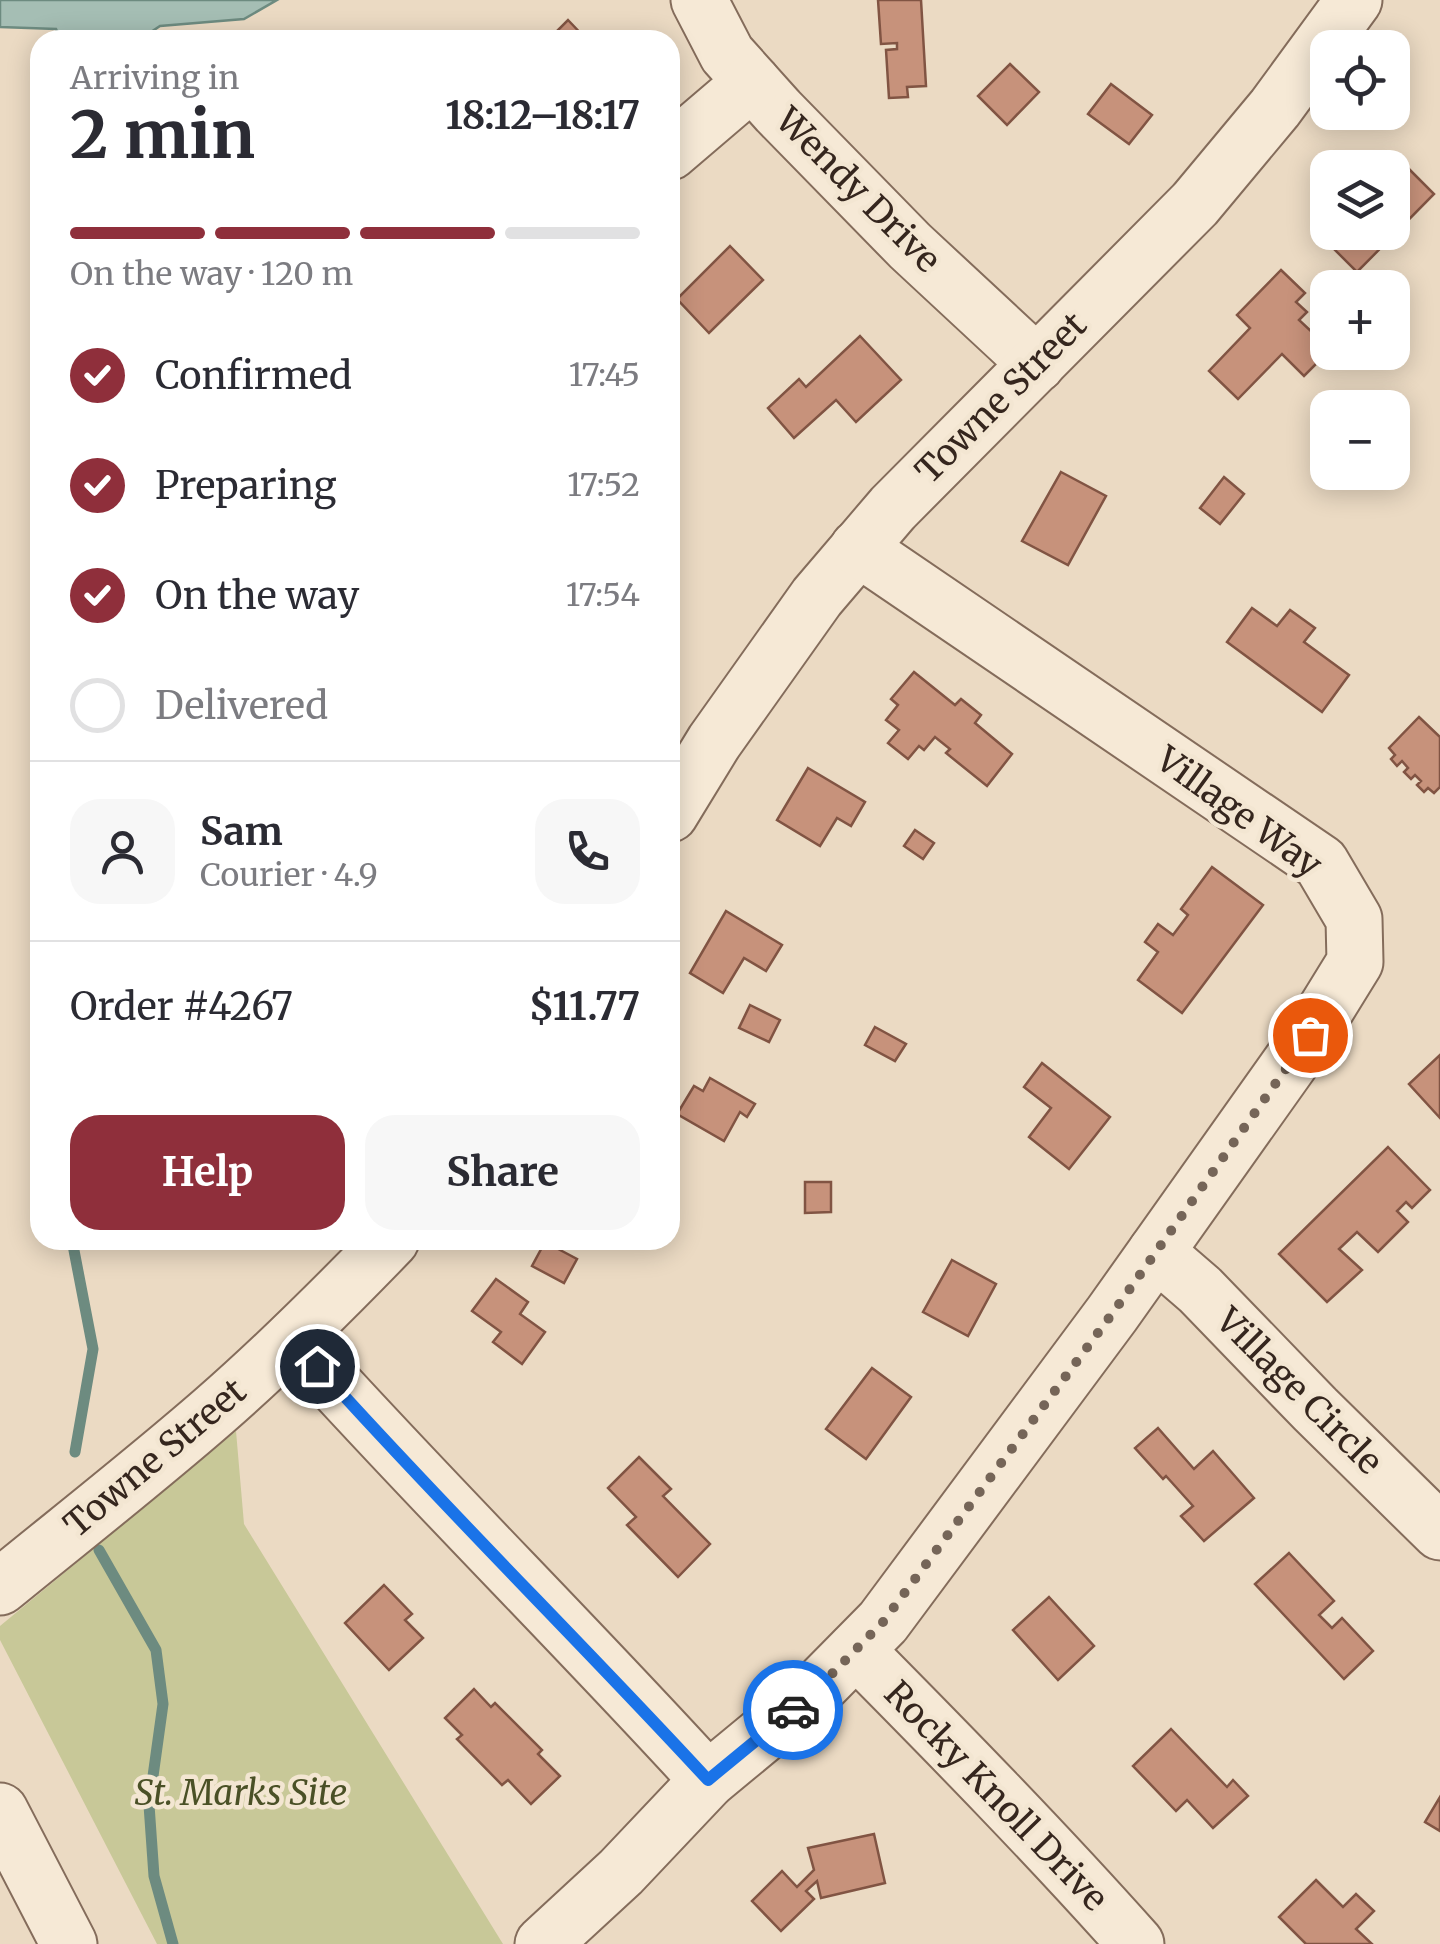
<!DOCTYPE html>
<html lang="en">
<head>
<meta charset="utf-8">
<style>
  body { margin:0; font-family:Merriweather,serif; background:#f7f7f7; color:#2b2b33; height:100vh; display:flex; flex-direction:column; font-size:38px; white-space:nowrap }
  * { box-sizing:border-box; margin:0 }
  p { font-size:32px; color:#7c7c81 }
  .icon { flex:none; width:55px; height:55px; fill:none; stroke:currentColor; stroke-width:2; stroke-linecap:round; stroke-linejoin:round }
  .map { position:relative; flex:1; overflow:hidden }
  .drawer { position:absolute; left:30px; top:30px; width:650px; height:1220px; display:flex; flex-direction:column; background:#fff; border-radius:30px; box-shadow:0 5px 25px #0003 }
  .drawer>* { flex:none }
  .controls { position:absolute; left:1310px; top:30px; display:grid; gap:20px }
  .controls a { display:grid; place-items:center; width:100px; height:100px; border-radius:20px; background:#fff; box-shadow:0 5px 25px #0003; font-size:50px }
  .pin { position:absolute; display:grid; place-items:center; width:85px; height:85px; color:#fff; margin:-42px; border:5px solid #fff; border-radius:50%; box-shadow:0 2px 10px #0007 }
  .courier { position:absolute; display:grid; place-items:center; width:100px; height:100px; margin:-50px; border:8px solid #1a73e8; border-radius:50%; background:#fff; color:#222; box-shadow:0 2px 12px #0007 }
  .head em { font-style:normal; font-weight:700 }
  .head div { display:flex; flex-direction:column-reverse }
  .head { display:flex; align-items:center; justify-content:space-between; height:170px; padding:0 40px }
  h1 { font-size:65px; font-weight:700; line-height:75px }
  .bar { display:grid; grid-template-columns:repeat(4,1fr); gap:15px 10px; align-content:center; height:120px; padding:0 40px }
  .bar i { height:12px; border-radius:8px; background:#e1e1e2 }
  .bar .on { background:#8f2f3b }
  .bar p { grid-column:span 4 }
  .line { display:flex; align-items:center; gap:25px; padding:0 40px; border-top:2px solid #e1e1e2 }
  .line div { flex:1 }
  .round { display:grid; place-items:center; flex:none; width:105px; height:105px; border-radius:30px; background:#f7f7f7 }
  ol { padding:0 40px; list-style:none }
  li { display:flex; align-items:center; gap:30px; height:110px }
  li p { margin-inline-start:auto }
  li .icon { padding:10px; border-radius:50%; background:#8f2f3b; color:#fff; stroke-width:4 }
  li:last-child { color:#7c7c81 }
  li i { width:55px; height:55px; border:5px solid #e1e1e2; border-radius:50% }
  .primary-button { display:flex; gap:20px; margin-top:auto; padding:20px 40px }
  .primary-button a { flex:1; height:115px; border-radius:30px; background:#8f2f3b; color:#fff; font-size:40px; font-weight:700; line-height:115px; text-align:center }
  .primary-button a+a { background:#f7f7f7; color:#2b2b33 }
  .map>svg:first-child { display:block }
</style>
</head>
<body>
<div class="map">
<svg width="1440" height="1944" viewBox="0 0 1440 1944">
  <rect width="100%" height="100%" fill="#ebdac3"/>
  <!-- green -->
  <path fill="#c8c898" d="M236 1431 244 1524 503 1944H157L0 1640V1626Z"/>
  <!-- water -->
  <path fill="#a5beb4" stroke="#6d8b80" stroke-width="2.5" d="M0 0H277L244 19 160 26 148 34 127 40H61L56 29 0 27Z"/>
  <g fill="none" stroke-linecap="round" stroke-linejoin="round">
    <!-- stream -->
    <g stroke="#6d8b80" stroke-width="11">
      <path d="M72 1240 93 1349 75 1452"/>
      <path d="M99 1550 156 1650 163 1704 149 1805 154 1876 173 1944"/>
    </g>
  </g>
  <!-- building -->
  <g fill="#c7927b" stroke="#815443" stroke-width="2.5">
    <path d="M878 0H921L926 86 907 87 908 97 889 98 886 50 897 49V43L881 44Z"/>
    <path d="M568 20 587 40H548Z"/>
    <path d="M1010 64 1039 92 1007 125 978 96Z"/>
    <path d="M1111 84 1152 115 1129 144 1088 114Z"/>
    <path d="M1401 161 1434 194 1357 272 1324 239 1331 232H1392V170Z"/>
    <path d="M730 246 763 280 709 333 677 299Z"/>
    <path d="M1281 270 1305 293 1296 302 1307 312 1299 320 1328 347V352L1304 376 1282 354 1238 399 1209 371 1250 328 1237 315Z"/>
    <path d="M860 336 901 380 856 422 836 400 794 438 768 408 799 379 806 387Z"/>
    <path d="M1061 472 1106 496 1068 565 1022 541Z"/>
    <path d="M1224 477 1244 494 1220 524 1200 508Z"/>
    <path d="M1252 608 1277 626 1290 610 1315 628 1304 642 1349 675 1322 712 1227 642Z"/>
    <path d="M914 672 955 705 961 699 981 715 975 723 1012 754 987 786 946 753 950 749 935 737 924 750 919 746 908 759 888 743 899 730 886 720 898 705 891 699Z"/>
    <path d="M1419 717 1440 737V787L1434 793 1428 788 1424 792 1417 785 1421 781 1415 775 1411 779 1404 772 1408 768 1402 761 1397 766 1391 759 1395 755 1389 748Z"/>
    <path d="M808 768 865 802 851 826 837 818 820 846 777 820Z"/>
    <path d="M915 830 934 843 923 859 904 846Z"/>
    <path d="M1212 867 1263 905 1182 1013 1138 980 1158 952 1145 942 1158 924 1173 935 1188 915 1181 909Z"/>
    <path d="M726 911 782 945 766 971 744 958 723 993 690 973Z"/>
    <path d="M750 1005 780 1020 769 1042 739 1028Z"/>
    <path d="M875 1027 906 1044 895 1061 865 1045Z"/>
    <path d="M1440 1055V1118L1409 1084Z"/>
    <path d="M1042 1063 1110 1117 1069 1169 1029 1137 1051 1108 1024 1087Z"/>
    <path d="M710 1078 755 1104 747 1117 740 1112 724 1141 677 1114 694 1086 703 1091Z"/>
    <path d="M1388 1147 1430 1190 1412 1208 1406 1202 1397 1211 1408 1222 1378 1252 1357 1232 1339 1249 1362 1270 1327 1302 1279 1254Z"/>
    <path d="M805 1182H831V1212L805 1213Z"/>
    <path d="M545 1242 577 1259 564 1283 532 1266Z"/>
    <path d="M952 1260 996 1284 968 1336 923 1312Z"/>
    <path d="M496 1279 528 1302 520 1314 545 1332 522 1364 493 1342 501 1332 472 1311Z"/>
    <path d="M872 1368 911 1397 866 1459 826 1429Z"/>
    <path d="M1158 1428 1194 1469 1213 1451 1254 1498 1204 1541 1181 1516 1193 1506 1166 1476 1163 1479 1135 1448Z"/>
    <path d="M639 1457 671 1489 663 1496 710 1544 678 1577 627 1525 636 1517 608 1488Z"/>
    <path d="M1289 1553 1334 1601 1319 1615 1332 1628 1342 1618 1373 1651 1344 1679 1255 1584Z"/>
    <path d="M384 1585 412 1614 405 1620 423 1638 389 1670 345 1623Z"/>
    <path d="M1049 1597 1094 1646 1058 1680 1013 1630Z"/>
    <path d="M474 1689 491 1707 495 1703 542 1750 538 1754 560 1776 531 1804 508 1780 502 1785 457 1739 462 1735 445 1718Z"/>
    <path d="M1171 1729 1227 1787 1233 1780 1248 1796 1213 1828 1187 1800 1176 1811 1133 1766Z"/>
    <path d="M1440 1797V1831L1425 1822Z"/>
    <path d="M874 1834 885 1883 821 1898 817 1881 806 1891 814 1899 781 1931 752 1901 782 1871 797 1887 814 1870 808 1848Z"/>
    <path d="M1316 1880 1343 1907 1356 1894 1374 1911 1356 1929 1372 1944H1306L1279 1917Z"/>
  </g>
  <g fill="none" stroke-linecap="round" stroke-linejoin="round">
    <!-- minor casing -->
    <g stroke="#846c5b" stroke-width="59">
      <g id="minor">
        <path d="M699 0 727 54 778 111 910 246 1037 364"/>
        <path d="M670 152 752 82"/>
        <path d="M670 814 714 742 817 597 893 508 1195 204 1275 108 1354 0"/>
        <path d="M1156 1252 1200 1290 1315 1409 1440 1532"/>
        <path d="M293 1339C428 1489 572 1631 708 1780"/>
        <path d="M0 1587C71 1529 144 1472 214 1411 276 1357 334 1299 391 1240"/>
        <path d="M856 1650C951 1746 1046 1843 1136 1944"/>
        <path d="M0 1811 69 1944"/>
        <path d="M543 1944 621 1872 708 1780 812 1694 883 1622 1112 1314 1310 1035 1355 962 1354 919 1321 863 858 548"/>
      </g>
    </g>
    <!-- minor -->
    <use href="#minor" stroke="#f6e9d6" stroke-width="55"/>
  </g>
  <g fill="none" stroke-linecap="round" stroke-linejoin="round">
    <!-- done -->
    <path stroke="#756558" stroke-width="10" stroke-dasharray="0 18" d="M793 1710 812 1694 883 1622 1112 1314 1310 1035"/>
    <!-- route -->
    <path stroke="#1a73e8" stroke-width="12" d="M317 1366C444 1508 580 1641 708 1780L793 1710"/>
  </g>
  <g text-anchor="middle" stroke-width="9" stroke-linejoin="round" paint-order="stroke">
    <!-- street labels -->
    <g font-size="35" fill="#35261e" stroke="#f3e6d2">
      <text transform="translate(858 190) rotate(45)" y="12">Wendy Drive</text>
      <text transform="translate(1001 398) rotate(-45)" y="12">Towne Street</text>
      <text transform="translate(1239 812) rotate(36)" y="12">Village Way</text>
      <text transform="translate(1299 1391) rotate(45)" y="12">Village Circle</text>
      <text transform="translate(155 1458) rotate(-40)" y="12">Towne Street</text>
      <text transform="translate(996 1796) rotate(46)" y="12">Rocky Knoll Drive</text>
    </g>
    <!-- park labels -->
    <g font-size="35" font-style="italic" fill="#4a5026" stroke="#f3e6d2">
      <text x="241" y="1805">St. Marks Site</text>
    </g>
  </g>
</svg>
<div class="controls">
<a><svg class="icon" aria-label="locate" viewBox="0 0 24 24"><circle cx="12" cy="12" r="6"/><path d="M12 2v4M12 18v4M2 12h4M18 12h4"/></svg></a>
<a><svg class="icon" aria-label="layers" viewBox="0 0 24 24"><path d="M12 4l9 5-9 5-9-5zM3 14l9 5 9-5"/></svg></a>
<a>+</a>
<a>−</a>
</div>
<div class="pin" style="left:1310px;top:1035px;background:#ea580c"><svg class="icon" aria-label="bag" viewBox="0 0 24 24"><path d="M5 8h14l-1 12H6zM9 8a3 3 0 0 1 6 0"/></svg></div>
<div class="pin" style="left:317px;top:1366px;background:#1f2937"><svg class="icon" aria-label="home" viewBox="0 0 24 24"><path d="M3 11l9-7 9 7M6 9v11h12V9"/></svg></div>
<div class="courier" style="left:793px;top:1710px"><svg class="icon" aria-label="car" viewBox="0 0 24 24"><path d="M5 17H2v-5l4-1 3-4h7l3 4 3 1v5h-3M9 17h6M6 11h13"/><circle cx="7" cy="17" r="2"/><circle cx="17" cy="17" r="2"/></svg></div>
<section class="drawer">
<div class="head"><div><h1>2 min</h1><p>Arriving in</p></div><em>18:12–18:17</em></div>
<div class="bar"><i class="on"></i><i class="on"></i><i class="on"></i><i></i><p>On the way · 120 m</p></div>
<ol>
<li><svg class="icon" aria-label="check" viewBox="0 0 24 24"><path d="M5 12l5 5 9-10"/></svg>Confirmed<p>17:45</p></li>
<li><svg class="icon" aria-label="check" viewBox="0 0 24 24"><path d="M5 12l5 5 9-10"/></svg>Preparing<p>17:52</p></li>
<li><svg class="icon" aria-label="check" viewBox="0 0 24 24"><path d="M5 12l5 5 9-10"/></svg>On the way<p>17:54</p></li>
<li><i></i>Delivered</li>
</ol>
<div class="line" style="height:180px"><a class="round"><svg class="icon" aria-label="person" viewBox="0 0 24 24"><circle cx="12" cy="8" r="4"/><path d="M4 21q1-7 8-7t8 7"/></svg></a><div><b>Sam</b><p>Courier · 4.9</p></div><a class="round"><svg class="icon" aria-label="phone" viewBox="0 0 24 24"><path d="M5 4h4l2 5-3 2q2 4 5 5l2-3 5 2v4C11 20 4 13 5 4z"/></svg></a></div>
<div class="line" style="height:130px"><div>Order #4267</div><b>$11.77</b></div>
<div class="primary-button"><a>Help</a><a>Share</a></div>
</section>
</div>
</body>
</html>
